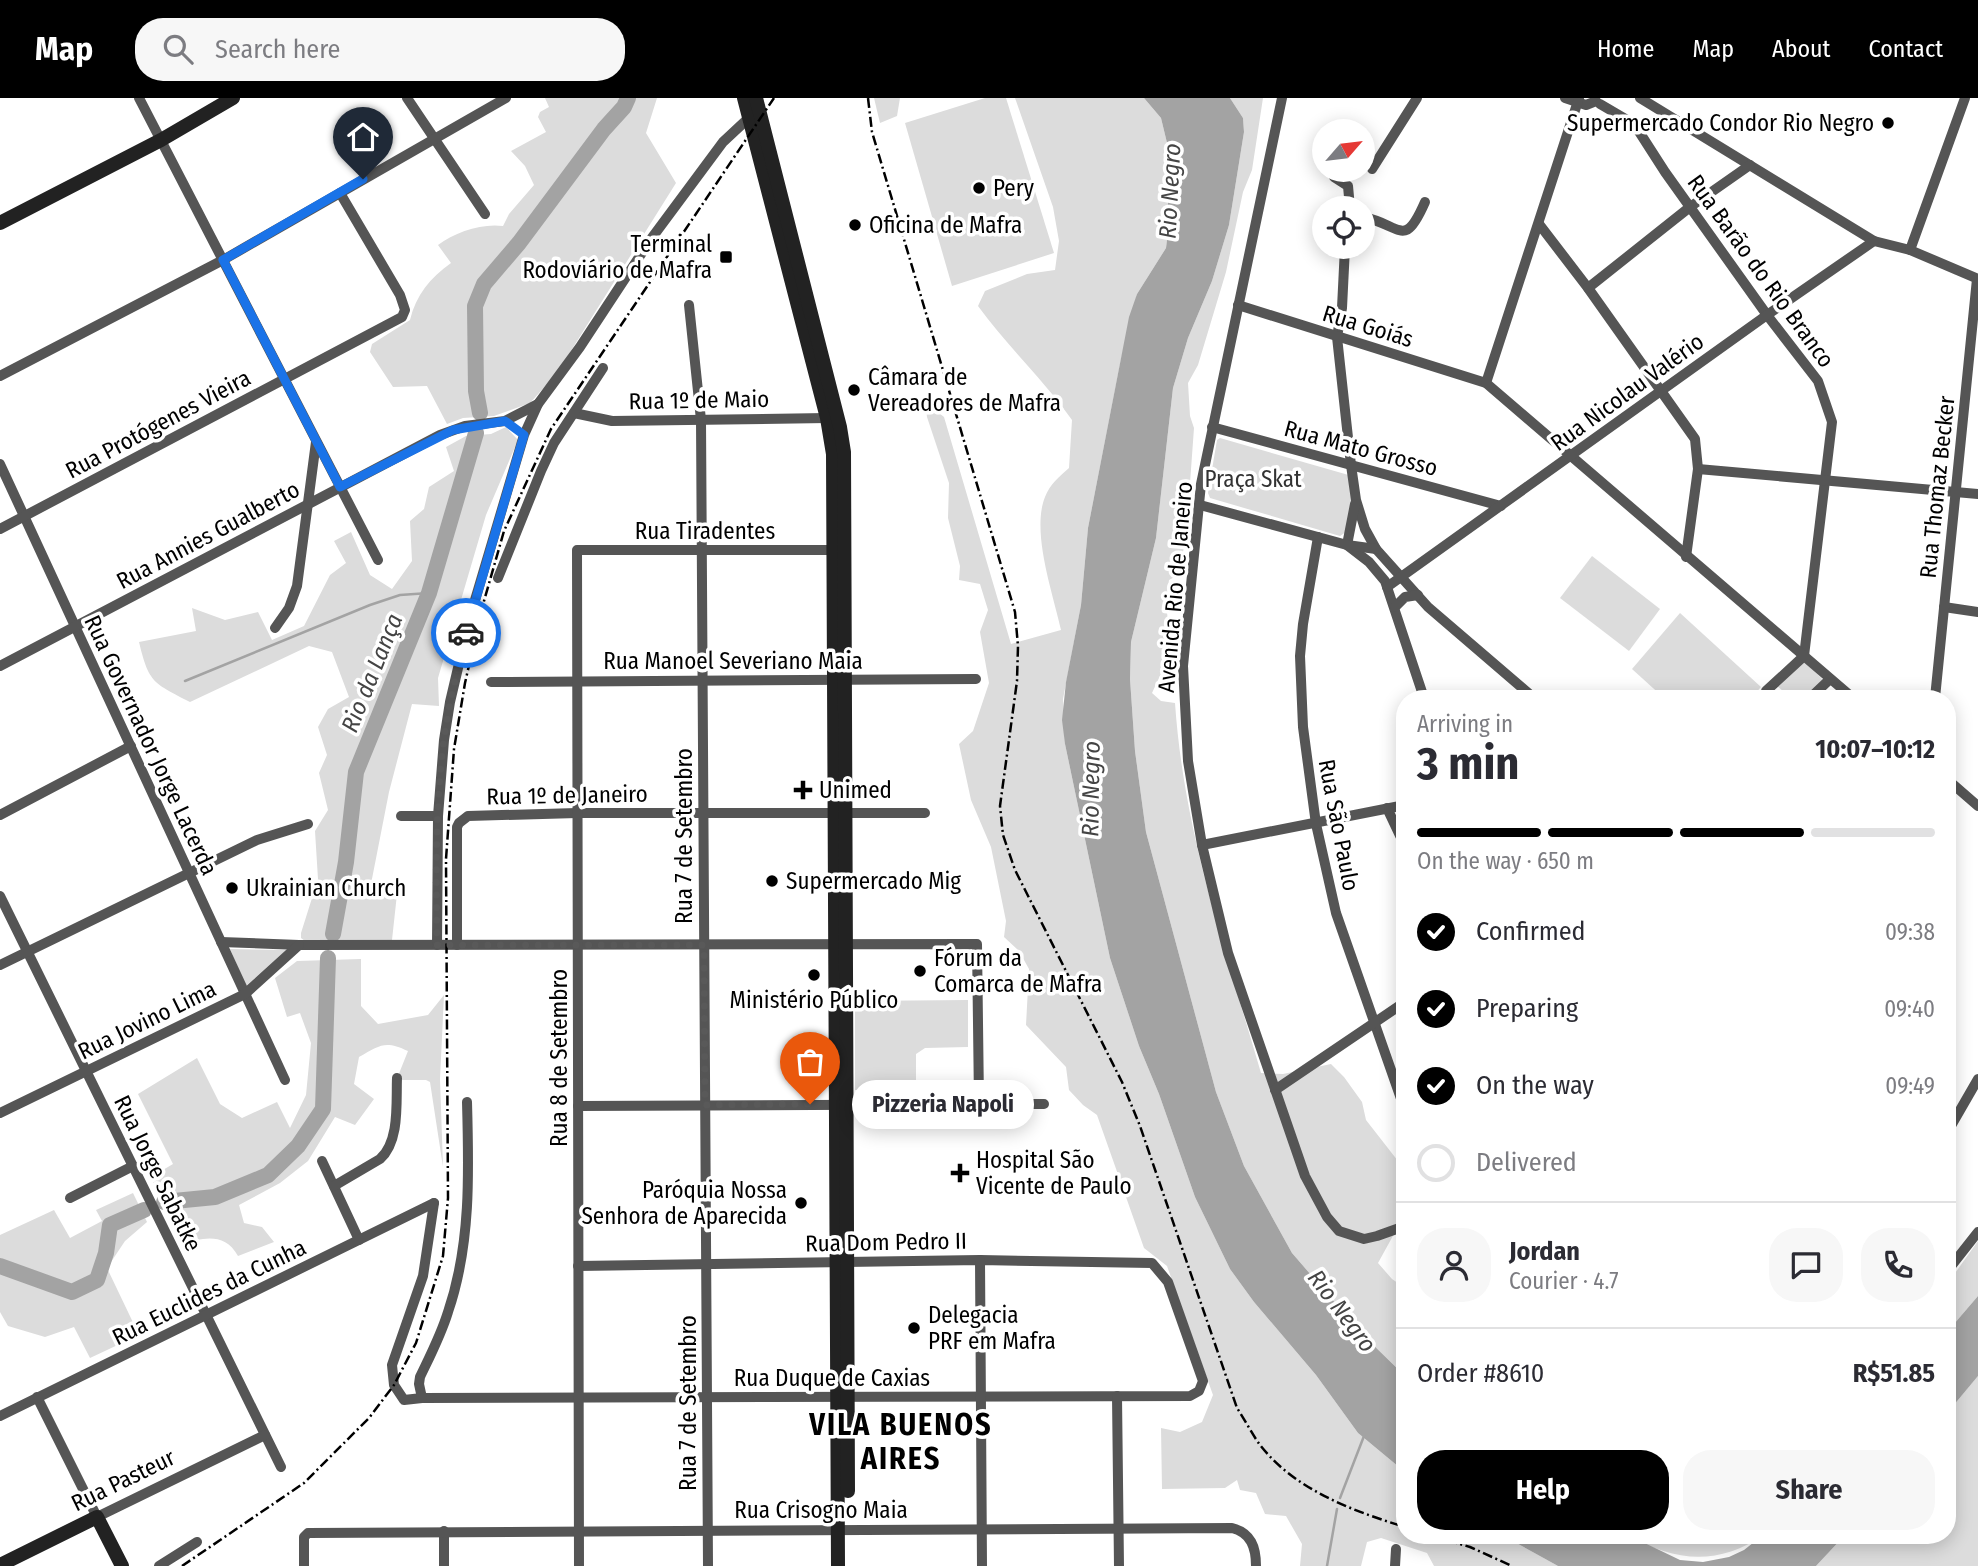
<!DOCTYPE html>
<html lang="en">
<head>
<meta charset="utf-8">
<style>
  body { margin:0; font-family:"Fira Sans Condensed",sans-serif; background:#f7f7f7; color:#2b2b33; height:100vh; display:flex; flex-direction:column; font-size:26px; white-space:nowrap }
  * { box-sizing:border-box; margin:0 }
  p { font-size:23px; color:#7c7c81 }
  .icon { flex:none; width:38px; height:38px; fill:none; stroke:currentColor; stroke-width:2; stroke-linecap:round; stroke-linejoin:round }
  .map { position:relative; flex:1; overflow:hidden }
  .drawer { position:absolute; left:1396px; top:592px; width:560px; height:854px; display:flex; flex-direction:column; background:#fff; border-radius:28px; box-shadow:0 4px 18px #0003 }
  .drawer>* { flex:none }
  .needle { width:46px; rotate:62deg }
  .fabs { position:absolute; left:1312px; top:21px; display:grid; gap:14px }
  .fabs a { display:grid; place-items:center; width:63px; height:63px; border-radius:50%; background:#fff; box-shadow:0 4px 18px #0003; font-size:35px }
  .pin { position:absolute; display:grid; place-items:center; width:60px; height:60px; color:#fff; margin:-72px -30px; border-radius:50% 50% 50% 0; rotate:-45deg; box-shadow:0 0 7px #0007 }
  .pin .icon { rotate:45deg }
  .courier { position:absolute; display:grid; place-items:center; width:70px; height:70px; margin:-35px; border:5px solid #1a73e8; border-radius:50%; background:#fff; color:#222; box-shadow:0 2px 9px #0007 }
  .bubble { position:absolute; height:49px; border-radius:24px; background:#fff; box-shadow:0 4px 18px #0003; font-size:23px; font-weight:700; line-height:49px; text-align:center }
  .overview em { font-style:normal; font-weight:700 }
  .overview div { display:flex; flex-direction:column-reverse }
  .overview { display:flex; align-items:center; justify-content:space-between; height:119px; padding:0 21px }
  h1 { font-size:46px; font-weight:700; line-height:52px }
  .bar { display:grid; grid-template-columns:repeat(4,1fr); gap:10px 7px; align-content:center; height:84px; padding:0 21px }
  .bar i { height:9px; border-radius:5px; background:#e1e1e2 }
  .bar .selected { background:#000 }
  .bar p { grid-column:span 4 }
  .line { display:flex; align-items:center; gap:18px; padding:0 21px; border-top:2px solid #e1e1e2 }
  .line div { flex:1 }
  .round { display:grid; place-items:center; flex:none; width:74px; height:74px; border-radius:28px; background:#f7f7f7 }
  ol { padding:0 21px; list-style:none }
  li { display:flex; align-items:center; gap:21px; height:77px }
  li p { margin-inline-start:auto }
  li .icon { padding:7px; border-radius:50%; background:#000; color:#fff; stroke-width:4 }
  li:last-child { color:#7c7c81 }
  li i { width:38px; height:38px; border:4px solid #e1e1e2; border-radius:50% }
  .action { display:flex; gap:14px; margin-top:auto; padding:14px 21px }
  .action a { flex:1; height:80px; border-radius:28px; background:#000; color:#fff; font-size:28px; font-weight:700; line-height:80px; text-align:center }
  .action a+a { background:#f7f7f7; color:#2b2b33 }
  header { display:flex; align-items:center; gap:42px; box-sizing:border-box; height:98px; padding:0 35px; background:#000; color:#fff }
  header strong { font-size:33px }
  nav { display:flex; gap:38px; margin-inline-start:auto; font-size:24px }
  .search { width:490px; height:63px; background:#f7f7f7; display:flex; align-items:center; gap:18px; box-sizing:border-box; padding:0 24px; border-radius:28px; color:#7c7c81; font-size:26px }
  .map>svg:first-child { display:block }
</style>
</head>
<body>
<header>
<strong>Map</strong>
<div class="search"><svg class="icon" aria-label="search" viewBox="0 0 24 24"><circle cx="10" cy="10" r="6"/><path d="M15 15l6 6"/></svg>Search here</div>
<nav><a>Home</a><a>Map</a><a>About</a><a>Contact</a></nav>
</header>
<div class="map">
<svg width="1978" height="1468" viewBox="0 0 1978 1468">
  <rect width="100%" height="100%" fill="#fff"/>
  <!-- green -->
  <g fill="#dcdcdc">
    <path d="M545 0H657L646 35 676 85 557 275 530 305 494 318 463 320 447 326 427 288 393 289 370 254 372 246 410 222C416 197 430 180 451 165L438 147C455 134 482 125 503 128L509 116 534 87 525 68 511 53 546 34 538 19 540 14 549 9Z"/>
    <path d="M874 0H900L897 18 880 25Z"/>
    <path d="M985 0H1006L1054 155 952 188 905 25Z"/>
    <path d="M1015 0H1144L1161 20 1168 49V134L1166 150 1137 196 1121 261 1088 430 1081 507 1063 601 1065 646 1110 860 1139 948 1159 996 1195 1099 1230 1171 1254 1204 1316 1277 1358 1335 1405 1374V1437H1502L1558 1468H1434L1427 1455 1381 1440 1367 1444 1361 1468H1300L1302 1446 1286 1418 1265 1416 1256 1395 1240 1392 1237 1382 1225 1390 1162 1391 1161 1330 1180 1334 1202 1324 1213 1297 1167 1168 1144 1150 1097 1017 1083 1007 1069 992 1066 969 1026 927 1029 871 1019 853 1004 839 1006 823 991 749 971 702 959 646 973 633 989 585 980 534 988 512 980 486 959 482 960 468 948 420 949 385 927 319 925 304 944 319 1011 546 1061 532C1053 495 1031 434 1045 399 1050 386 1059 379 1069 370L1072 322C1044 282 1007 248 978 208L985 193 1027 176 1055 172 1059 143 1053 109Z"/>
    <path d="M1230 0H1263L1252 72 1243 94 1226 174 1198 267 1188 285 1190 318 1194 330 1186 440 1178 477 1169 482 1166 504 1171 554 1152 595 1161 603 1175 605C1184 735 1225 851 1261 975L1283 976 1331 966 1344 979 1362 1004 1366 1022 1405 1072V1116L1378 1165 1392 1181 1405 1190V1278L1363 1237 1292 1155 1244 1068 1216 994 1146 734 1135 653 1130 581 1131 544 1156 440 1173 290 1188 240 1212 183 1229 127 1244 34 1243 20Z"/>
    <path d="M506 329 518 342 486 417 438 580 439 608 412 606 389 694 370 791 397 796 392 842 305 843 301 840V835L318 781 315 733 328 712 319 675 327 657 318 629 328 611 349 599 332 554 309 548 190 604C154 585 149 586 139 544L196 533 192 510 225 522 258 514 272 542 304 528 330 477 346 465 334 443 351 434 370 477 392 491 412 463 410 423 424 411 429 389 454 373 446 349 466 338 491 336Z"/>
    <path d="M1220 340 1352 378 1356 382 1346 434 1340 438 1210 400 1208 395 1217 342Z"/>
    <path d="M1592 458 1660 511 1629 553 1560 500Z"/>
    <path d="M1680 515 1761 589 1753 598 1755 600H1664L1632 571Z"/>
    <path d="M1803 561 1824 583 1807 600H1791L1777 588Z"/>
    <path d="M230 851 286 852 246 888Z"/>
    <path d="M361 861V908L378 926 428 917 444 897 440 981 443 1069 430 984 426 982H399L398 978 408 953C385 942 380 947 359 959L354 986 374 1001 355 1027 335 1019 308 1063 280 1085 239 1107 244 1125 262 1129 274 1144 238 1158C225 1134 204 1140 182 1145L151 1079 173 1066 138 996 197 960 220 1006 242 1020 277 1004 290 1030 306 997 311 945 300 915 287 919 275 880 297 863Z"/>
    <path d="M968 902V949L925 950 916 956V992H855V903Z"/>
    <path d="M133 1095 147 1124 125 1143 107 1170 139 1237 90 1260 74 1229 45 1239 8 1228 0 1214V1137L54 1112 70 1140 102 1123 96 1112Z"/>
    <path d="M1978 1143V1198L1948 1233V1185Z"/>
    <path d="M1978 1278V1468H1816L1845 1437H1948V1314Z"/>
    <path d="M1628 1437H1763C1719 1468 1674 1464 1628 1437Z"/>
  </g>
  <!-- water -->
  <g fill="#a3a3a3">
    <path d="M1144 0H1230L1243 20 1244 34 1229 127 1212 183 1188 240 1173 290 1156 440 1131 544 1130 581 1135 653 1146 734 1216 994 1244 1068 1292 1155 1363 1237 1405 1278V1374L1358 1335 1316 1277 1254 1204 1230 1171 1195 1099 1159 996 1139 948 1110 860 1065 646 1062 622 1066 584 1081 507 1088 430 1129 219 1137 196 1166 150 1168 134V49L1161 20Z"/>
    <path d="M1978 1198V1278L1948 1314V1233Z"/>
    <path d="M1502 1437H1628L1680 1462 1703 1464 1729 1459 1744 1452 1763 1437H1845L1816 1468H1558Z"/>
  </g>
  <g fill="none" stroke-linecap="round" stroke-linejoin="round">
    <!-- stream -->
    <g stroke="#a3a3a3" stroke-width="2.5">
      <path d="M185 583 370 507 400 497 429 495"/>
      <path d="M1340 1400 1364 1338"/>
      <path d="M1327 1468 1337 1411"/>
    </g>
    <!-- river -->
    <g stroke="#a3a3a3" stroke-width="16">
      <path d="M480 315 476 293 475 208 484 186 519 145 604 31 624 9 628 0"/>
      <path d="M333 836 346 764 356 674 429 495 476 335"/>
      <path d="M164 1104 215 1099 268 1077 298 1048 323 1011 328 860"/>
      <path d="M0 1168 72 1194 97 1182 106 1155 110 1127 144 1112"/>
    </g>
    <!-- street -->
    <g stroke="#555" stroke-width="10">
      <path d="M139 0 378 462"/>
      <path d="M407 0 485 116"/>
      <path d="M1282 0 1201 386 1183 568 1188 663 1202 747 1228 855 1305 1078 1327 1119 1339 1133 1364 1141 1377 1138 1405 1128"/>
      <path d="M1565 0 1586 7 1596 3"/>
      <path d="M1640 0 1874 143 1910 152 1978 181"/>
      <path d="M1600 6 1629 23 1638 32 1665 74 1767 217 1818 283 1832 324 1804 558 1766 593 1772 600"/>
      <path d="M1372 71 1417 0"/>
      <path d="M1334 79 1348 88 1350 110"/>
      <path d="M1363 119C1402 127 1404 152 1425 104"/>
      <path d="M1539 126 1588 190 1695 341 1698 371 1686 459"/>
      <path d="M1345 149 1342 210 1337 239 1351 367 1356 402 1365 431 1376 451 1428 509 1534 600"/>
      <path d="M1910 152 1965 0"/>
      <path d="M1588 190 1690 109 1750 67"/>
      <path d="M689 207 701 322 708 1468"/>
      <path d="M1238 207 1486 285 1853 600"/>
      <path d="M0 278 223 162 506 0"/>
      <path d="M1486 285 1579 0"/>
      <path d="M574 315 612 323 827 320"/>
      <path d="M1212 329 1501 408"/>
      <path d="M0 366 285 982"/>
      <path d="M1698 371 1978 396"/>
      <path d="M1355 406 1347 447 1369 464 1385 483 1424 600"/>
      <path d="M1200 407 1347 447 1376 451"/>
      <path d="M0 431 402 219 405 212 400 197 340 95"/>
      <path d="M1318 439 1303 526 1300 558 1303 629 1316 726 1336 815 1405 1012"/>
      <path d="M498 480 541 373 554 345 603 270"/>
      <path d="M1387 489 1767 217 1874 143"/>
      <path d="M1395 509 1405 499 1418 497"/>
      <path d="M1944 509 1978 514"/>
      <path d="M275 530 289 510 297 488 316 344"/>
      <path d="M0 568 440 337 465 328 505 323 538 306"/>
      <path d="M491 584 976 581"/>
      <path d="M1810 600 1830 581"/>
      <path d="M1935 600 1977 181"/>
      <path d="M1948 682 1978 708"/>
      <path d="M1387 710 1405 748"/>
      <path d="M0 717 131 648"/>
      <path d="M401 718H438"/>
      <path d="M1202 747 1405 707"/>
      <path d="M0 798 281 1369"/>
      <path d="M221 844 299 847 977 846 979 1004"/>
      <path d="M437 847 438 718 444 642 450 604 470 519 524 337 538 306 580 249 651 141 723 44 753 16"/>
      <path d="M457 847V729L459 725 468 718 577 715H925"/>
      <path d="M0 867 257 742 308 726"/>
      <path d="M1275 992 1405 904"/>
      <path d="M578 1008 1044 1006"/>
      <path d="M0 1015 245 896 299 847"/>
      <path d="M1948 1033 1978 981"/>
      <path d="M322 1063 359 1142"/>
      <path d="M334 1088 380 1061C400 1043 396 1005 397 980"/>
      <path d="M70 1100 133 1068"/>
      <path d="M434 1105 423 1178 392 1267 394 1287 404 1302 422 1300 1190 1298 1199 1293 1203 1283 1168 1184 1152 1165 980 1162 578 1168"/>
      <path d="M980 1162 982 1468"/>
      <path d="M1948 1172 1978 1134"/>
      <path d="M1117 1298 1119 1468"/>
      <path d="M37 1299 97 1419 265 1337"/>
      <path d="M422 1300 419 1286 420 1279C430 1258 441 1237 448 1214 471 1147 469 1074 467 1004"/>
      <path d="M0 1318 434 1105"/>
      <path d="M444 1433V1468"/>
      <path d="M159 1468 197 1444"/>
      <path d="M304 1468V1439L308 1435 1232 1430C1251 1435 1256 1449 1256 1468"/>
      <path d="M579 1468 577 452H834"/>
      <path d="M1395 1468 1396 1451"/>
    </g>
    <!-- secondary -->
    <g stroke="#222" stroke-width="14">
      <path d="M744 0 827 320 833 356 838 1468"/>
      <path d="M756 0 840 329 844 354 848 1393"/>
      <path d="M0 125 161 42 233 0"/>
      <path d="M0 1467 97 1419 122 1468"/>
    </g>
    <!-- rail -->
    <g stroke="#000" stroke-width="2.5" stroke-dasharray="10 3.5 2 3.5" stroke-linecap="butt">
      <path d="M868 0 872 34 1015 514 1018 548 1017 583 1000 708 1003 737 1015 772 1122 984 1140 1028 1237 1310C1245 1322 1252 1336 1260 1347 1295 1392 1353 1413 1405 1429"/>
      <path d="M1429 1437 1470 1449 1512 1468"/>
      <path d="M182 1468 304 1385 369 1320 394 1287 416 1245 443 1158 448 1100 446 761 454 651 465 585 482 510 504 433 551 331 774 0"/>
    </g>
  </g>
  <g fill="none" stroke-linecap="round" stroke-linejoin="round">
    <!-- done -->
    <path stroke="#595959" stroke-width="7" stroke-dasharray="0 12.6" d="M466 535C458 570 449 605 444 641 435 710 436 778 437 847H704L705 1007 810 1006"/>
    <!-- route -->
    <path stroke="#1a73e8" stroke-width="9" d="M363 81 223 162 340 389 453 332 505 323 524 337 466 535"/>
  </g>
  <!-- markers -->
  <g fill="#000" stroke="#fff" stroke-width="2.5">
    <circle cx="1888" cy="25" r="7"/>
    <circle cx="979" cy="90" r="7"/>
    <circle cx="855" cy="127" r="7"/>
    <rect x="719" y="152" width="14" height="14" rx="3.5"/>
    <circle cx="854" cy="292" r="7"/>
    <path d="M799.5 681.5h7v7h7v7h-7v7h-7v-7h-7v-7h7z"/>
    <circle cx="772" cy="783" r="7"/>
    <circle cx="232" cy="790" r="7"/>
    <circle cx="920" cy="873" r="7"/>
    <circle cx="814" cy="877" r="7"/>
    <path d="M956.5 1064.5h7v7h7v7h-7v7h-7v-7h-7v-7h7z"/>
    <circle cx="801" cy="1105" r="7"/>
    <circle cx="914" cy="1230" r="7"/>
  </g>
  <g text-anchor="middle" stroke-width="7" stroke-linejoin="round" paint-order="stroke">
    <!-- poi labels -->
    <g font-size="23" fill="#000" stroke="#fff" text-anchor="start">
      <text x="1874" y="33" text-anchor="end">Supermercado Condor Rio Negro</text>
      <text x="993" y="98">Pery</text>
      <text x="869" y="135">Oficina de Mafra</text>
      <text x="712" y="154" text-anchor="end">Terminal<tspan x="712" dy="26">Rodoviário de Mafra</tspan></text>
      <text x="868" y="287">Câmara de<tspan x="868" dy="26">Vereadores de Mafra</tspan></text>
      <text x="819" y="700">Unimed</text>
      <text x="786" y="791">Supermercado Mig</text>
      <text x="246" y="798">Ukrainian Church</text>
      <text x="934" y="868">Fórum da<tspan x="934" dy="26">Comarca de Mafra</tspan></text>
      <text x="814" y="910" text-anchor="middle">Ministério Público</text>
      <text x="976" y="1070">Hospital São<tspan x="976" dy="26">Vicente de Paulo</tspan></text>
      <text x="787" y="1100" text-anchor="end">Paróquia Nossa<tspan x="787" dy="26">Senhora de Aparecida</tspan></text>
      <text x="928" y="1225">Delegacia<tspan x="928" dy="26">PRF em Mafra</tspan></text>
    </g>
    <!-- street labels -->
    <g font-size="23" fill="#000" stroke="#fff">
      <text transform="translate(1761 173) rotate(54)" y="8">Rua Barão do Rio Branco</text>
      <text transform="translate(1368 228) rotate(17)" y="8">Rua Goiás</text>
      <text transform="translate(1627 294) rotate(-36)" y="8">Rua Nicolau Valério</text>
      <text transform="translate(699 302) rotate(-1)" y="8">Rua 1º de Maio</text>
      <text transform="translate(158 326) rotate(-28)" y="8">Rua Protógenes Vieira</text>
      <text transform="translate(1361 350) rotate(15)" y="8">Rua Mato Grosso</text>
      <text transform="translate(1937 389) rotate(-84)" y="8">Rua Thomaz Becker</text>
      <text x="705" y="441">Rua Tiradentes</text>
      <text transform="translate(208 437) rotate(-28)" y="8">Rua Annies Gualberto</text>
      <text transform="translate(1175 489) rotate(-85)" y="8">Avenida Rio de Janeiro</text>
      <text x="733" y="571">Rua Manoel Severiano Maia</text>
      <text transform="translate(151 647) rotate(65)" y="8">Rua Governador Jorge Lacerda</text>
      <text transform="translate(567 697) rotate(-1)" y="8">Rua 1º de Janeiro</text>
      <text transform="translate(1339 727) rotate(79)" y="8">Rua São Paulo</text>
      <text transform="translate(684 738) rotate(-90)" y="8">Rua 7 de Setembro</text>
      <text transform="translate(147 922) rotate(-26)" y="8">Rua Jovino Lima</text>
      <text transform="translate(559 960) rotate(-90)" y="8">Rua 8 de Setembro</text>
      <text transform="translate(158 1075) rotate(64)" y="8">Rua Jorge Sabatke</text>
      <text transform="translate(886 1144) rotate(-1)" y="8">Rua Dom Pedro II</text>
      <text transform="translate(209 1194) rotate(-26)" y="8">Rua Euclides da Cunha</text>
      <text x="832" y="1288">Rua Duque de Caxias</text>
      <text transform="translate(688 1305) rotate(-90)" y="8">Rua 7 de Setembro</text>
      <text transform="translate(123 1382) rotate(-26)" y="8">Rua Pasteur</text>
      <text x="821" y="1420">Rua Crisogno Maia</text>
    </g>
    <!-- park labels -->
    <g font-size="23" fill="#333" stroke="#fff">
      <text x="1253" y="389">Praça Skat</text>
    </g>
    <!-- water labels -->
    <g font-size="24" font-style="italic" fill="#444" stroke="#fff">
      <text transform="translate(1170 93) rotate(-87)" y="8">Rio Negro</text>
      <text transform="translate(372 575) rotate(-68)" y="8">Rio da Lança</text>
      <text transform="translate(1091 691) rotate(-89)" y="8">Rio Negro</text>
      <text transform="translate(1342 1213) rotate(53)" y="8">Rio Negro</text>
    </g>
    <!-- district labels -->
    <g font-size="30" font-weight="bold" letter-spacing="2" fill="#000" stroke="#fff">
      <text x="901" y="1337">VILA BUENOS<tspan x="901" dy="34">AIRES</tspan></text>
    </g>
  </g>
</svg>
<div class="fabs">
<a><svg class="needle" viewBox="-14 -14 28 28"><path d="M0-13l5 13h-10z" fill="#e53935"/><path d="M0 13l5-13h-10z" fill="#7c7c81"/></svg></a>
<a><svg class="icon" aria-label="locate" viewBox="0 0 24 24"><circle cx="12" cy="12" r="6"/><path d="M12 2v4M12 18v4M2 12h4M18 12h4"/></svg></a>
</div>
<div class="pin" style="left:810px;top:1006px;background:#ea580c"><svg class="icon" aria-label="bag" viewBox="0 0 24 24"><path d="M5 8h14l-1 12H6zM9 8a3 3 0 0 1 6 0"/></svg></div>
<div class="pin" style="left:363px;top:81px;background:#1f2937"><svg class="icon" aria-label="home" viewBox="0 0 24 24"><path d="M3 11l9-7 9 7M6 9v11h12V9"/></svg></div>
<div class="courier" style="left:466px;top:535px"><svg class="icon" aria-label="car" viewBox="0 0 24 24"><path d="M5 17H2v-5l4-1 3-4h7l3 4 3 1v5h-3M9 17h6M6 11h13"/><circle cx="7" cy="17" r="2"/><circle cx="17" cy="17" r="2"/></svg></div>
<div class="bubble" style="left:852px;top:982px;width:182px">Pizzeria Napoli</div>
<section class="drawer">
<div class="overview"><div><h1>3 min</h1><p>Arriving in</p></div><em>10:07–10:12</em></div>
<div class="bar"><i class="selected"></i><i class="selected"></i><i class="selected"></i><i></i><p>On the way · 650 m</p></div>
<ol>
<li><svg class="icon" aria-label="check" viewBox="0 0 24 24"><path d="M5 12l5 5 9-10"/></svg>Confirmed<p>09:38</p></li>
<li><svg class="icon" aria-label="check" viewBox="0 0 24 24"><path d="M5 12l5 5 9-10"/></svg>Preparing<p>09:40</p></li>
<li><svg class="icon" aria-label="check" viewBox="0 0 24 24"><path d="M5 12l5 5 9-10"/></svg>On the way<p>09:49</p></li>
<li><i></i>Delivered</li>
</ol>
<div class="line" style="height:126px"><a class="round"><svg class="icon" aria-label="person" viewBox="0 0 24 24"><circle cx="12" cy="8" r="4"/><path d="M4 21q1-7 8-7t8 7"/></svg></a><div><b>Jordan</b><p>Courier · 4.7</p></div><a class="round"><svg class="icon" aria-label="chat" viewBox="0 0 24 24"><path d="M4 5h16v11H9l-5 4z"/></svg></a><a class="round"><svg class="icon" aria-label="phone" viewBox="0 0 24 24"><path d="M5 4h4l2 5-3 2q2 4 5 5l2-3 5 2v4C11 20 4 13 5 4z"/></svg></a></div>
<div class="line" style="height:91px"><div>Order #8610</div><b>R$51.85</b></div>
<div class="action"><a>Help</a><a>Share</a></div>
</section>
</div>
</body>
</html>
